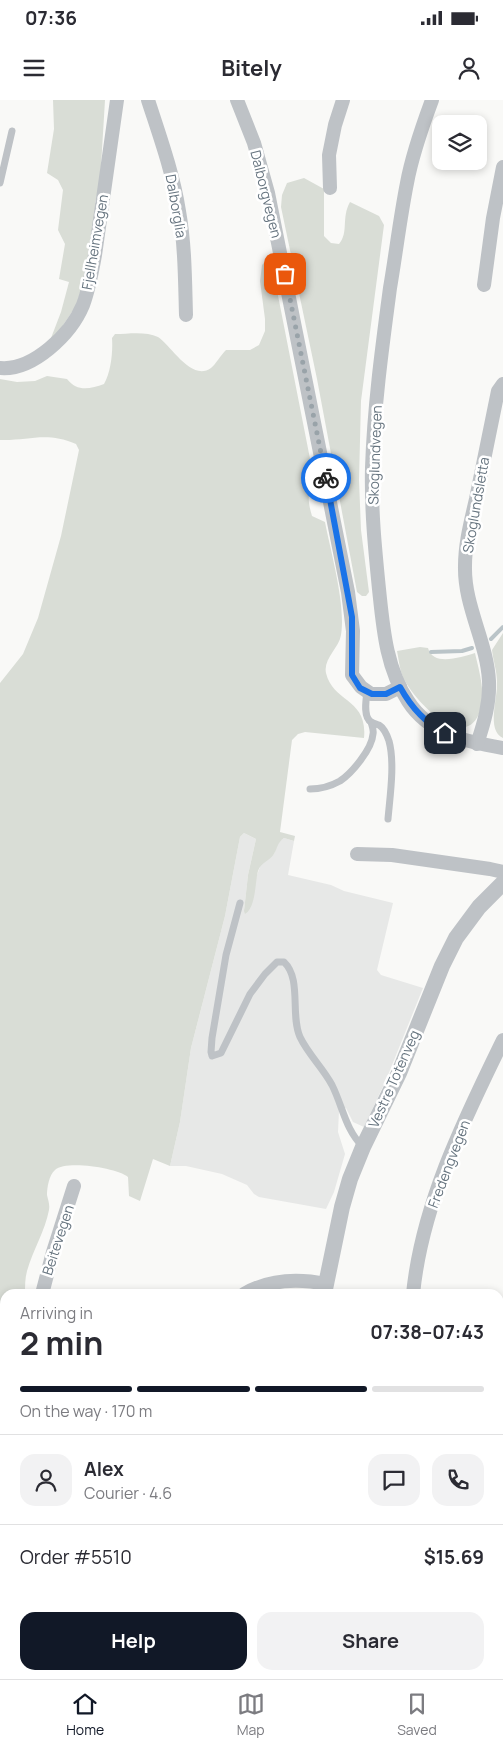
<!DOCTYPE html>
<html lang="en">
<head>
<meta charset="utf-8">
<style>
  body { margin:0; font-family:Manrope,sans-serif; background:#f2f2f3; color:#2b2b33; height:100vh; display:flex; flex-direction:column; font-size:19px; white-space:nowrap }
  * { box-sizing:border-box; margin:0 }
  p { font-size:16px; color:#7c7c81 }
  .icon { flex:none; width:28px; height:28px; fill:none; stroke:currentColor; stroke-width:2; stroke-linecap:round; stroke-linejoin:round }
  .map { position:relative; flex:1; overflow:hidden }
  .sheet { position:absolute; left:0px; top:1189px; width:504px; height:391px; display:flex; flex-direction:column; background:#fff; border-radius:15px 15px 0 0; box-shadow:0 2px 8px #0003 }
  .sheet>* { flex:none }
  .controls { position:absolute; left:432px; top:15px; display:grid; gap:10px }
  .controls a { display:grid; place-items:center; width:55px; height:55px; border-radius:10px; background:#fff; box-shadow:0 2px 8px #0003; font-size:25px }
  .pin { position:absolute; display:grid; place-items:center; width:42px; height:42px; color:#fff; margin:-21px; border-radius:10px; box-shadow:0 2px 8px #0006 }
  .courier { position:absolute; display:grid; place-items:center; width:50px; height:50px; margin:-25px; border:4px solid #1a73e8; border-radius:50%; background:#fff; color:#222; box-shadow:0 1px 6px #0007 }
  .summary em { font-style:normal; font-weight:700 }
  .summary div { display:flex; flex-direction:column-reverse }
  .summary { display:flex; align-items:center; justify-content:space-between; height:85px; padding:0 20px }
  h1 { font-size:32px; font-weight:700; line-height:38px }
  .bar { display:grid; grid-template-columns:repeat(4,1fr); gap:8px 5px; align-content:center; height:60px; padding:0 20px }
  .bar i { height:6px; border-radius:4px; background:#e1e1e2 }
  .bar .active { background:#111827 }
  .bar p { grid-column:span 4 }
  .line { display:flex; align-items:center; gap:12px; padding:0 20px; border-top:1px solid #e1e1e2 }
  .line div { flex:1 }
  .round { display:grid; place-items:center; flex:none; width:52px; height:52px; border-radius:15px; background:#f2f2f3 }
  .cta { display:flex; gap:10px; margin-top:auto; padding:10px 20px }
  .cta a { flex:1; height:58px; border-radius:15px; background:#111827; color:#fff; font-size:20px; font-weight:700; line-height:58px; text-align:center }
  .cta a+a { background:#f2f2f3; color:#2b2b33 }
  .status { display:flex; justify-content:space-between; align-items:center; height:35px; padding:0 25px; background:#fff; direction:ltr }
  .status svg { height:14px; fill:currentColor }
  header { display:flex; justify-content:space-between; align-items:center; height:65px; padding:0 20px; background:#fff; font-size:22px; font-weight:700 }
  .tabs { display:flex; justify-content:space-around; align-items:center; height:70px; border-top:1px solid #e1e1e2; background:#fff; font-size:14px; color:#7c7c81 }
  .tabs a { display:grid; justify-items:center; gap:2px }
  .tabs .active { color:#111827 }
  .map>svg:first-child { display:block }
</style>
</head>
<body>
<div class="status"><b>07:36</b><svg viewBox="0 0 49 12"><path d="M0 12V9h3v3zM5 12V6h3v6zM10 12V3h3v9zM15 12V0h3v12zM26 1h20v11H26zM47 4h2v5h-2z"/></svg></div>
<header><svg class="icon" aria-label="menu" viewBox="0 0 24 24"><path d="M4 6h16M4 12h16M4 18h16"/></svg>Bitely<svg class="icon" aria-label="person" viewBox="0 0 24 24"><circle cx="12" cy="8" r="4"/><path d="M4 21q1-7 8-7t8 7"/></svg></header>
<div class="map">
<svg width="503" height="1579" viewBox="0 0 503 1579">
  <rect width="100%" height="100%" fill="#f9f9f7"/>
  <!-- built -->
  <path fill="#e7e8e7" d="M244 733 256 739 248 775 244 811 261 764 274 754 278 742 284 738 294 741 288 775 331 785 344 791 393 803 377 870 381 875 423 888 386 980 364 1027 353 1022 346 1008 339 1011 338 1032 345 1054 334 1092 326 1109 259 1097 254 1094 247 1085 222 1074 186 1066H170L180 1022 191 948 225 816 240 737Z"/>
  <!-- green -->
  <g fill="#d9ddd6">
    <path d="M53 0H105L100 83 95 103H98L89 164 76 206 53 240 51 238 61 212 69 182 59 179 65 144 58 130 63 90 58 80 47 73 54 29Z"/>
    <path d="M304 78 324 89V136L331 143 339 144C349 132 341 118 350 102L379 116 384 125 361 301 359 380 361 430 369 492 366 496H362L357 492 317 279 281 107 282 95 287 83Z"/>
    <path d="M266 161 270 163 273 170 313 374C314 381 310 387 309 395 308 402 310 409 312 416L325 422C331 453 346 505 341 535 339 548 323 559 326 573 333 603 368 598 364 638L305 632 298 634 292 640 280 732 295 736 294 741 284 738C277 743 278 747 274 754 270 761 261 762 258 771 255 782 256 808 245 814L244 811 248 775 256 739 244 733 240 737 225 816 191 948 180 1022 170 1066 153 1059 140 1101 129 1096 128 1077C117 1068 66 1060 55 1070 49 1075 47 1088 47 1095 48 1100 50 1104 49 1110 45 1131 33 1150 27 1171 25 1178 25 1186 25 1194H5V1297L0 1314V583L23 554 38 518 61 436 79 350 76 344C46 331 29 341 0 340V279L17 282 35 281 47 276 67 279C77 292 90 289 104 284 111 272 113 252 112 238L115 234C128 234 146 231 158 237 171 245 191 282 211 268 215 265 221 255 226 250H250L259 245 265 231V219L260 181 262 165Z"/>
    <path d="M503 533V638C486 630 498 598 497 582 497 571 493 560 492 550Z"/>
    <path d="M420 547 428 548C433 567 461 557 475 553 479 571 487 596 479 614 462 652 415 600 405 581 400 573 399 561 397 551Z"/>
    <path d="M5 1336V1420L0 1422V1355Z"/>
    <path d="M503 1435V1579H492V1575H499V1443Z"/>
  </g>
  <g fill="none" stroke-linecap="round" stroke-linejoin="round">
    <!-- stream -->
    <g stroke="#bac4c8" stroke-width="4">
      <path d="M491 539 503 527"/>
      <path d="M431 552 462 551 472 548"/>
    </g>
    <!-- service -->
    <g stroke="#bec2c6" stroke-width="7">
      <path d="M0 83 12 31"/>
      <path d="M367 592C366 600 363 617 371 622 371 622 378 625 379 625 384 628 387 635 389 641 395 663 390 696 388 719"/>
      <path d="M310 689C320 689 331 686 340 681 352 673 372 649 373 634 374 630 372 626 371 622"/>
      <path d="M240 803 226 855 212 938 211 952 212 956 221 953 250 894 265 874 277 862H284C302 879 290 915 300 937 308 954 323 968 332 985 343 1007 345 1029 363 1047"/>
      <path d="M429 1579 431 1576"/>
    </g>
    <!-- minor -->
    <g stroke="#bec2c6" stroke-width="14">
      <path d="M148 0C160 37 173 73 179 111 185 145 185 180 186 215"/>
      <path d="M237 0 254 43 268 93 348 492 353 531 352 575 361 587 371 594H386L400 587"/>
      <path d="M432 0C422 27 412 55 407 83 400 118 396 153 390 188 382 248 374 307 372 368 371 409 375 449 379 489 383 527 386 568 408 601 429 634 467 642 503 648"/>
      <path d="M330 88 329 55 335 25 343 0"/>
      <path d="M484 185 493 118 503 67"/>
      <path d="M0 268C33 271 71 234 83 205 89 189 92 172 95 155L117 0"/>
      <path d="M477 644C484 623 490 603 489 581 487 542 464 506 465 466 465 443 471 421 476 399 483 363 491 327 498 291L503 284"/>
      <path d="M357 754 392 755 490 769 503 772"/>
      <path d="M42 1194 53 1152 74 1086"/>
      <path d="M244 1194C270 1179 297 1178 326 1184"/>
      <path d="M413 1194C422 1104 464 1020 503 940"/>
      <path d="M499 1265 503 1260"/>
      <path d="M0 1336 5 1318"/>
      <path d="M0 1467 5 1502"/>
      <path d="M16 1575 17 1579"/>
      <path d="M169 1575 178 1579"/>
      <path d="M270 1575V1579"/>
      <path d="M320 1575 325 1579"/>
    </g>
    <!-- tertiary -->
    <g stroke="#bec2c6" stroke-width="16">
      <path d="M324 1194 342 1107 350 1079 363 1047 399 973 442 866 456 838 479 807 503 783"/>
      <path d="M196 1579 197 1575"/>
    </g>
  </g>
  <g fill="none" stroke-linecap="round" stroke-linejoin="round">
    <!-- done -->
    <path stroke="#99a3a9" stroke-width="5" stroke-dasharray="0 9" d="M285 174 326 378"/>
    <!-- route -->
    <path stroke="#1a73e8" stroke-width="6" d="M326 378 352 517V575L360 588 372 594H386L400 587C411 607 425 623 445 633"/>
  </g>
  <g text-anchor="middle" stroke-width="5" stroke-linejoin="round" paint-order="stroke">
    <!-- street labels -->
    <g font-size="14" fill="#66747f" stroke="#fff">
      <text transform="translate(266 94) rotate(76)" y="5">Dalborgvegen</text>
      <text transform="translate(176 106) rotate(80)" y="5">Dalborglia</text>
      <text transform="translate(95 142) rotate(-80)" y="5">Fjellheimvegen</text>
      <text transform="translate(375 355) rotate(-88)" y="5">Skoglundvegen</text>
      <text transform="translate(476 405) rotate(-80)" y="5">Skoglundsletta</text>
      <text transform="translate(394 979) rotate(-66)" y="5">Vestre Totenveg</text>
      <text transform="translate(449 1064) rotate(-69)" y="5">Fredengvegen</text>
      <text transform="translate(58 1140) rotate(-72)" y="5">Beitevegen</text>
    </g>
  </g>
</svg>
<div class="controls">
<a><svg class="icon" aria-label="layers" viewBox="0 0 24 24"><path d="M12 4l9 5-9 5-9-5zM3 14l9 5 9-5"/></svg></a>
</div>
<div class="pin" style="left:285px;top:174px;background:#ea580c"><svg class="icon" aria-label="bag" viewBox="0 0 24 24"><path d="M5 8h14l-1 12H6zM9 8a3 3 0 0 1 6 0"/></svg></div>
<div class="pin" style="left:445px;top:633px;background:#1f2937"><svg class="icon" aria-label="home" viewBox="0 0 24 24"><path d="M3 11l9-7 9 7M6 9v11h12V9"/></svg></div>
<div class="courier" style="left:326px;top:378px"><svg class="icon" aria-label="bike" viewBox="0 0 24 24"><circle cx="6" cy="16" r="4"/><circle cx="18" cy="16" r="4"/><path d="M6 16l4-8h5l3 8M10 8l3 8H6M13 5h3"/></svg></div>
<section class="sheet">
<div class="summary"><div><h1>2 min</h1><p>Arriving in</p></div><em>07:38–07:43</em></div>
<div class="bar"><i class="active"></i><i class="active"></i><i class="active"></i><i></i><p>On the way · 170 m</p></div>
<div class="line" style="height:90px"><a class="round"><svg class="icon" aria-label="person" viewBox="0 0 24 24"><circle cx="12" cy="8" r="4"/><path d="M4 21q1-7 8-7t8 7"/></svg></a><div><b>Alex</b><p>Courier · 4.6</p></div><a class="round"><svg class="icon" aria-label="chat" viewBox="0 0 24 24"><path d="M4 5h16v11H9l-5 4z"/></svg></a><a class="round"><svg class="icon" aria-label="phone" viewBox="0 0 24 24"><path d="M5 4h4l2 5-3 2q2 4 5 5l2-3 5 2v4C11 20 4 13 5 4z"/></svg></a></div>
<div class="line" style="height:65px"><div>Order #5510</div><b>$15.69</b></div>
<div class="cta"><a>Help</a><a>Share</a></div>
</section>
</div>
<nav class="tabs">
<a class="active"><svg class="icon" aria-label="home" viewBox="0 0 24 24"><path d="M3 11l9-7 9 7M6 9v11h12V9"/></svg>Home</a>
<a><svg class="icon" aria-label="map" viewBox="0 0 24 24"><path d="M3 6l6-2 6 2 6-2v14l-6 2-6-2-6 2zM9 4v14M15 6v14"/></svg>Map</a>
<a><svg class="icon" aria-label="saved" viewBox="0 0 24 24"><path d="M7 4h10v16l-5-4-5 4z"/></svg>Saved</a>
</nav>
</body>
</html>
